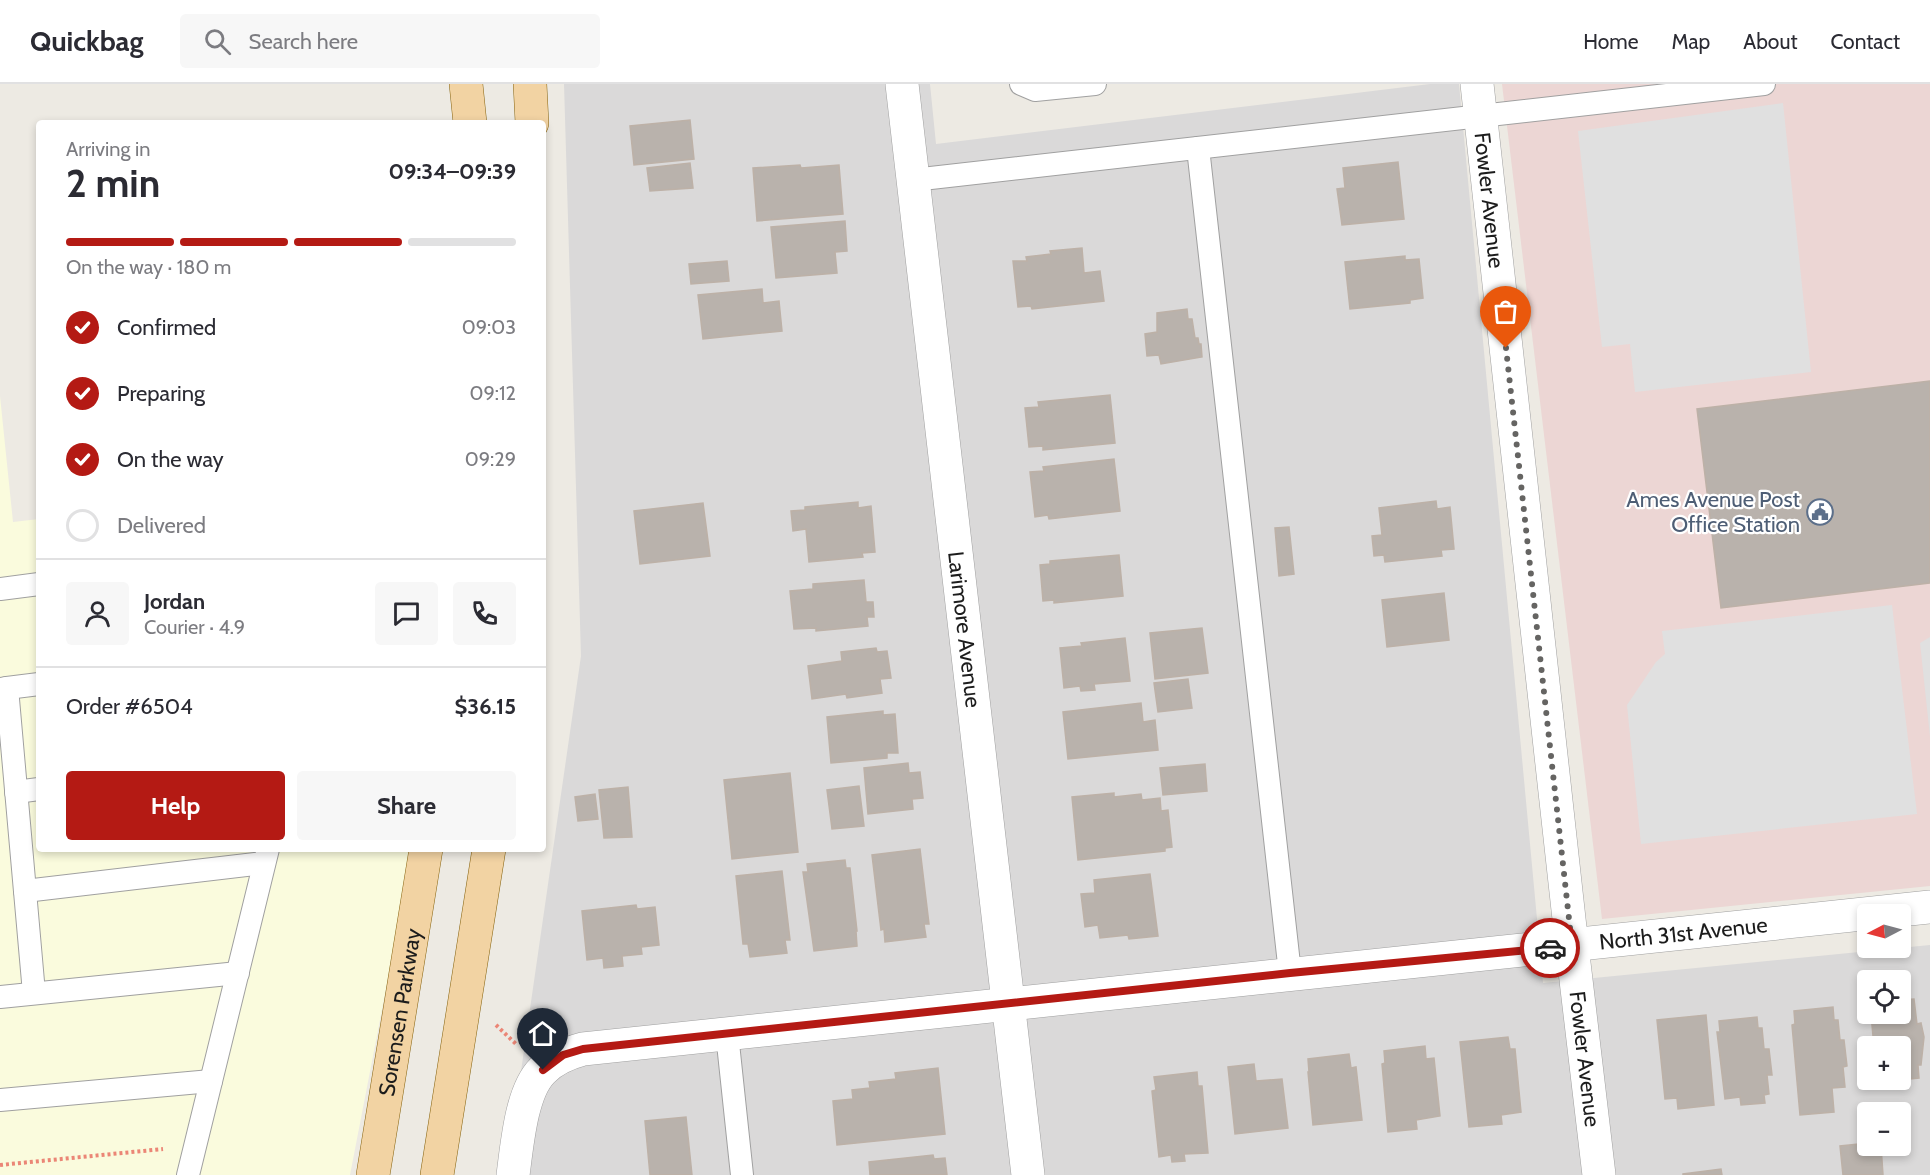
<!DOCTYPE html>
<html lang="en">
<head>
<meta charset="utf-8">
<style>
  body { margin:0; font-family:Cabin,sans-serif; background:#f7f7f7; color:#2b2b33; height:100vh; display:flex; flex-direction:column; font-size:22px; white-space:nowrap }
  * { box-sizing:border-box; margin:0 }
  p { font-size:20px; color:#7c7c81 }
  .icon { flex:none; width:33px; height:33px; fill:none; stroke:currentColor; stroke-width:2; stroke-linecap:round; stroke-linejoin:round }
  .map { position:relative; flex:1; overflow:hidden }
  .side { position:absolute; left:36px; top:36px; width:510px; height:732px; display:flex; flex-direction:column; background:#fff; border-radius:6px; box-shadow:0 3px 9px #0003 }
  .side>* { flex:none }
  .needle { width:39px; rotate:264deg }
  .controls { position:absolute; left:1857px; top:820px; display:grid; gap:12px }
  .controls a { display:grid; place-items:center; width:54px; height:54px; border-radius:6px; background:#fff; box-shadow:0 3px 9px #0003; font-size:30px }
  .pin { position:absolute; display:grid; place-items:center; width:51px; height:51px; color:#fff; margin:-62px -26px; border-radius:50% 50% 50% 0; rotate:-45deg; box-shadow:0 0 6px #0007 }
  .pin .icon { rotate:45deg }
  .courier { position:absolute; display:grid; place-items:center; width:60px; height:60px; margin:-30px; border:4px solid #b41a14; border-radius:50%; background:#fff; color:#222; box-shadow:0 2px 8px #0007 }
  .summary em { font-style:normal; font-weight:800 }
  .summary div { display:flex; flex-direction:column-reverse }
  .summary { display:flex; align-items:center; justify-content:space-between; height:102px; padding:0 30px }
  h1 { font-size:39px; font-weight:800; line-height:45px }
  .bar { display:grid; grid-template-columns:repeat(4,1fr); gap:9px 6px; align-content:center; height:72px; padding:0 30px }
  .bar i { height:8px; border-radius:4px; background:#e1e1e2 }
  .bar .on { background:#b41a14 }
  .bar p { grid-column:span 4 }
  .line { display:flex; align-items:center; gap:15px; padding:0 30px; border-top:2px solid #e1e1e2 }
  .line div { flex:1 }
  .round { display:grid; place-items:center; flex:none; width:63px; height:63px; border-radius:6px; background:#f7f7f7 }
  ol { padding:0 30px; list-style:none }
  li { display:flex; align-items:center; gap:18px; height:66px }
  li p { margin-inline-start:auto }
  li .icon { padding:6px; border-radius:50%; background:#b41a14; color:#fff; stroke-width:4 }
  li:last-child { color:#7c7c81 }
  li i { width:33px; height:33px; border:3px solid #e1e1e2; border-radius:50% }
  .button { display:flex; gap:12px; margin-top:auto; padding:12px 30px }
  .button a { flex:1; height:69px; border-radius:6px; background:#b41a14; color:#fff; font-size:24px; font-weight:800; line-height:69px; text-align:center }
  .button a+a { background:#f7f7f7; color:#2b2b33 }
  header { display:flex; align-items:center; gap:36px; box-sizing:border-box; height:84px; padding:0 30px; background:#fff; border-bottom:2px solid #e1e1e2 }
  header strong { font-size:28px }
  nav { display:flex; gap:33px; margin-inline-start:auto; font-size:21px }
  .search { width:420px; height:54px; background:#f7f7f7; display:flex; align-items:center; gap:15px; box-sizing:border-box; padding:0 21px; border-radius:6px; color:#7c7c81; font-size:22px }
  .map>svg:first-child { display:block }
</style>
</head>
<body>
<header>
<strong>Quickbag</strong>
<div class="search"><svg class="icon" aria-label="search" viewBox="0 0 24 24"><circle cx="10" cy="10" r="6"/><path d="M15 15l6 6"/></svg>Search here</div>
<nav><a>Home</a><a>Map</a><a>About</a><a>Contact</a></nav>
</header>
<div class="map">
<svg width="1930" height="1091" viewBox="0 0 1930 1091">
  <rect width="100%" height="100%" fill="#edeae3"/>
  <!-- residential -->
  <path fill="#dad9d9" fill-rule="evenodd" d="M564 0H930L936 60 1430 0H1459L1543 899 1930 861V1091H506L581 572ZM1868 897H1900V930H1868ZM1868 963H1900V996H1868ZM1868 1029H1900V1062H1868Z"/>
  <!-- commercial -->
  <path fill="#ecd6d4" d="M1502 0H1930V802L1602 835Z"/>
  <!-- education -->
  <path fill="#fafbdd" d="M0 312 13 438 39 435V765H413L350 1091H0Z"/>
  <!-- parking -->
  <g fill="#e0e0e0">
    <path d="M1783 19 1811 288 1635 308 1630 260 1602 263 1578 47Z"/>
    <path d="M1892 521 1917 730 1641 760 1627 621 1656 578 1665 570 1662 547Z"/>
    <path d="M1930 553V653L1920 559Z"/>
  </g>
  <!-- building -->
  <g fill="#b9b2ac" stroke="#bdb1a7" stroke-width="1.5">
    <path d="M690 36 694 75 634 81 630 42Z"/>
    <path d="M1398 78 1404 135 1342 141 1337 105 1345 104 1343 84Z"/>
    <path d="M690 79 693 104 650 107 647 84Z"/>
    <path d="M800 81 801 84 839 81 843 130 757 137 753 84Z"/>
    <path d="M845 137 847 167 835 168 837 189 776 194 771 143Z"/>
    <path d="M1082 164 1084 189 1100 187 1104 217 1032 225 1031 222 1018 223 1013 177H1027L1026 173 1051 170 1050 167Z"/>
    <path d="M1405 172V176L1419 175 1423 214 1410 216V219L1350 225 1345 178Z"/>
    <path d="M727 177 729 197 691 200 689 180Z"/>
    <path d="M762 205 763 219 779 217 782 247 703 255 698 211Z"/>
    <path d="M1187 225 1188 235H1192L1195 254H1198L1199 260H1201L1202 273 1161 280 1159 271 1147 272 1145 250 1157 248V229Z"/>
    <path d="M1930 297V499L1721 524 1697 325Z"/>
    <path d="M1110 311 1115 359 1043 366V362L1029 363 1025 324 1039 323 1038 318Z"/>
    <path d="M1114 375 1120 427 1049 435 1048 431 1035 433 1030 388 1044 387 1043 383Z"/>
    <path d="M1436 417 1437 425 1450 423 1454 465 1441 466 1442 472 1385 478 1384 471 1374 472 1372 452 1382 451 1379 424Z"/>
    <path d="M858 418V424L871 422 875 468 862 469 863 473 809 478 806 445 793 447 791 427 805 426V423Z"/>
    <path d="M703 419 710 472 640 480 634 427Z"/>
    <path d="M1289 443 1294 490 1279 492 1275 444Z"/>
    <path d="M1119 471 1123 512 1054 519V516L1043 517 1040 481 1050 480V477Z"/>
    <path d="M864 496 866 518H873L874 533H867L868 542 816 547V544L794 545 790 507 813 505V500Z"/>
    <path d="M1444 509 1449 556 1387 563 1382 516Z"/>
    <path d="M1202 544 1208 589 1155 595 1150 549Z"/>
    <path d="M1125 554 1130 597 1094 600 1095 606 1081 607 1080 602 1064 604 1060 564 1082 562 1081 559Z"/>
    <path d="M876 564 877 568 887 567 891 594 880 595 882 609 847 614 846 610 812 615 808 582 842 577 841 568Z"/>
    <path d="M1188 595 1192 624 1158 628 1154 599Z"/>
    <path d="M1141 619 1143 638 1155 636 1158 666 1068 675 1063 628Z"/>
    <path d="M883 627V631L895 630 898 669H887V674L831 679 827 633Z"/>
    <path d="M908 679 909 689 920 688 923 714 912 715 913 725 868 730 864 684Z"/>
    <path d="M1205 680 1207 707 1163 711 1160 684Z"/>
    <path d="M790 689 798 768 732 775 724 696Z"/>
    <path d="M859 702 864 742 832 745 827 706Z"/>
    <path d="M628 703 632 753 604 754 599 706Z"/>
    <path d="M1114 709V713L1141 710 1142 716 1160 714 1161 727 1168 726 1172 763 1165 764V767L1078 776 1072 713Z"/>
    <path d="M595 710 598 735 578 737 575 713Z"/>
    <path d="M920 765 929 840H924L926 853 885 858 884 845 881 846 872 771Z"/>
    <path d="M845 776 846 784H850L857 847H856L857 862 814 867 803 788H808L807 780Z"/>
    <path d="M782 787 790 856H785L787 869 750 873 748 860H743L736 792Z"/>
    <path d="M1150 790 1158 852 1129 855 1128 851 1100 854 1098 841 1085 843 1081 810 1095 809 1094 796Z"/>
    <path d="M636 821 637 825 655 823 659 861 641 863 642 870 622 872 623 882 604 884 603 874 587 876 582 827Z"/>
    <path d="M1914 915 1917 940 1921 939 1924 953 1921 981H1918L1919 994 1900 996V963H1874L1871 930H1900V916Z"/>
    <path d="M1833 923 1834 936H1838L1840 956H1844L1847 982 1843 983 1845 1003 1832 1004 1834 1028 1800 1031 1792 941 1795 940 1794 927Z"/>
    <path d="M1706 931 1714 1021 1678 1025 1677 1014 1665 1015 1657 936Z"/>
    <path d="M1757 933 1758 944H1762L1764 965H1769L1772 991H1767L1769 1010 1764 1011 1765 1019 1741 1021 1740 1013 1725 1015 1717 948H1720L1719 937Z"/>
    <path d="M1508 953 1510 965H1515L1521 1028 1501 1031 1502 1040 1469 1043 1460 958Z"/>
    <path d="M1425 962 1426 975 1434 974 1440 1032 1416 1036 1417 1045 1388 1048 1382 980 1385 979 1384 967Z"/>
    <path d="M1349 970 1351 984 1356 983 1362 1036 1313 1041 1308 988H1309L1308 975Z"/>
    <path d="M1254 980 1256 997 1282 995 1288 1044 1235 1050 1228 983Z"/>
    <path d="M938 984 945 1050 837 1061 833 1017 853 1015 852 1006 870 1004 869 998 896 995 895 989Z"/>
    <path d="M1197 988 1198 1002H1202L1208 1069 1184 1070 1185 1077 1172 1078 1171 1071 1159 1073 1152 1007 1156 1006 1154 993Z"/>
    <path d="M686 1033 692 1091H650L645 1037Z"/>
    <path d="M1868 1059V1062H1881L1883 1091H1843L1840 1062Z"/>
    <path d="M933 1071 934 1075 945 1074 947 1091H870L869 1078Z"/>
    <path d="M1721 1085 1722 1091H1683V1090Z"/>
  </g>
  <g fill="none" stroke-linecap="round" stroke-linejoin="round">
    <!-- service casing -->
    <g stroke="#a0a0a0" stroke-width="24">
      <g id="service">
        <path d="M1021 0 1035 6 1095 0"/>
        <path d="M1198 64 1290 889"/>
        <path d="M913 96 1764 0"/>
        <path d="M0 505 39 500"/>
        <path d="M7 604 39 600"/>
        <path d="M0 605 7 604 34 909"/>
        <path d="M16 708 39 705"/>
        <path d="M25 807 264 779"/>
        <path d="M0 913 238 889"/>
        <path d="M727 950 742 1091"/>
        <path d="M0 1016 211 997"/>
        <path d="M188 1091 268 765"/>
      </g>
    </g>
    <!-- minor casing -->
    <g stroke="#a0a0a0" stroke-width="34">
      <g id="minor">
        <path id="s1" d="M902 0 1028 1091"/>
        <path id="s2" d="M1477 0 1572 862 1599 1091"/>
        <path id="s3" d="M513 1091C517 1062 521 1008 542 987 553 975 568 969 583 965L1930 823"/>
      </g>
    </g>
    <!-- primary casing -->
    <g stroke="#86630f" stroke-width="34">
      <g id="primary">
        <path d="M466 0 470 39"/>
        <path d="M530 0 532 39"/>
        <path id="s4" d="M373 1091 426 765"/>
        <path d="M437 1091 489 765"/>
      </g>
    </g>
    <!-- path -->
    <g stroke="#eb8676" stroke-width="4" stroke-dasharray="3 3" stroke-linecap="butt">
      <path d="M496 941 517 961"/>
      <path d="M0 1081 163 1065"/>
    </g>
    <!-- service -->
    <use href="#service" stroke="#fff" stroke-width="22"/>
    <!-- minor -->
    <use href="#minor" stroke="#fff" stroke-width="33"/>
    <!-- primary -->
    <use href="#primary" stroke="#f2d3a3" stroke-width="33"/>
  </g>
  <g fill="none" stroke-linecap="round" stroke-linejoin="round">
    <!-- done -->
    <path stroke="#656462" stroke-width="6" stroke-dasharray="0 10.8" d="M1506 264 1572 862 1550 864"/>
    <!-- route -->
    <path stroke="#b41a14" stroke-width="8" d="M543 986 563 971 583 965 1290 889 1550 864"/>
  </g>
  <!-- icons -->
  <defs>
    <g id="civic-ring" transform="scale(1.35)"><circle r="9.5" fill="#fff" stroke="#5c6f8a" stroke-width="1.5"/><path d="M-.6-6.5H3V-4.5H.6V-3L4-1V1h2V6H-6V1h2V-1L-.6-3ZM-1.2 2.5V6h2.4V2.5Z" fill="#5c6f8a"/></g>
  </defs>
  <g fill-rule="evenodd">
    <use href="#civic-ring" x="1820" y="428"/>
  </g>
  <g text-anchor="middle" stroke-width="4.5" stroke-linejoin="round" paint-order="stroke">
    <!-- street labels -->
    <g font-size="22" fill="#1c1c1c" stroke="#fff">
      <text dy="8" stroke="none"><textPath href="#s2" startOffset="117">Fowler Avenue</textPath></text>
      <text dy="8" stroke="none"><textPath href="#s1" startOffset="549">Larimore Avenue</textPath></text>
      <text dy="8" stroke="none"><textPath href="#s3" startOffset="1263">North 31st Avenue</textPath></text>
      <text dy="8" stroke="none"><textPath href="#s4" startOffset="165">Sorensen Parkway</textPath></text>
      <text dy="8" stroke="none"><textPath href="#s2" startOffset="981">Fowler Avenue</textPath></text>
    </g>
    <!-- service labels -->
    <g font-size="22" fill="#4e5e75" stroke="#fff" text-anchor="end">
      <text x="1800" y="423">Ames Avenue Post<tspan x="1800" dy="25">Office Station</tspan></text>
    </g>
  </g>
</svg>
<div class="controls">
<a><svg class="needle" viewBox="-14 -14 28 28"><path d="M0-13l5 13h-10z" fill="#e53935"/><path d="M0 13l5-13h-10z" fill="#7c7c81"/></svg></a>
<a><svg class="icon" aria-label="locate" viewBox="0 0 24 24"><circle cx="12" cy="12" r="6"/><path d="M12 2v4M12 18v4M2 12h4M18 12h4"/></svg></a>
<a>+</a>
<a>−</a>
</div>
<div class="pin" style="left:1506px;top:264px;background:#ea580c"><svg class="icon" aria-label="bag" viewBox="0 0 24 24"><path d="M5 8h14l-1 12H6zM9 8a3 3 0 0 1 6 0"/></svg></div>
<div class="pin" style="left:543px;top:986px;background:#1f2937"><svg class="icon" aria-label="home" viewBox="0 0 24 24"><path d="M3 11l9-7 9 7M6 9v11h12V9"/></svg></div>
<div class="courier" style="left:1550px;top:864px"><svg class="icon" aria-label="car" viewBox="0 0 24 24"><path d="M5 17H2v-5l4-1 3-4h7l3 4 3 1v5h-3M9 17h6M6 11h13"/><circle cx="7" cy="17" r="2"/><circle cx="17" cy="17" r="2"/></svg></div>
<section class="side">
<div class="summary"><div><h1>2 min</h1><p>Arriving in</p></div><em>09:34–09:39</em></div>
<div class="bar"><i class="on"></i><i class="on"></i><i class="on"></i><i></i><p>On the way · 180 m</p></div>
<ol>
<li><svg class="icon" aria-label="check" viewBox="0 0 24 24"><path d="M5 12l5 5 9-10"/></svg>Confirmed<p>09:03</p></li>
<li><svg class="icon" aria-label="check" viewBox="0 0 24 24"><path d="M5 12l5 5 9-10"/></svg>Preparing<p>09:12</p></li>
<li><svg class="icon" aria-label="check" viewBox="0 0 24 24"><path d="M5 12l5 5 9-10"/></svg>On the way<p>09:29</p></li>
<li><i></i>Delivered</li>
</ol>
<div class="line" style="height:108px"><a class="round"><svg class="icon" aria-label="person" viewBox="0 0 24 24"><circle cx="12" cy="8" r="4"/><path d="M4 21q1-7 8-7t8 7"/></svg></a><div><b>Jordan</b><p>Courier · 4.9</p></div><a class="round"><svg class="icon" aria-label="chat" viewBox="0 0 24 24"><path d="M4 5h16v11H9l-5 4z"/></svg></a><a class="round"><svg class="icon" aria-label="phone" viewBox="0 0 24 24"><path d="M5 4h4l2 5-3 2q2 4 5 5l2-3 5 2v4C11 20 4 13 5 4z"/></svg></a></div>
<div class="line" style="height:78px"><div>Order #6504</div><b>$36.15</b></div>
<div class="button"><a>Help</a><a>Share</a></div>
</section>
</div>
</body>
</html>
